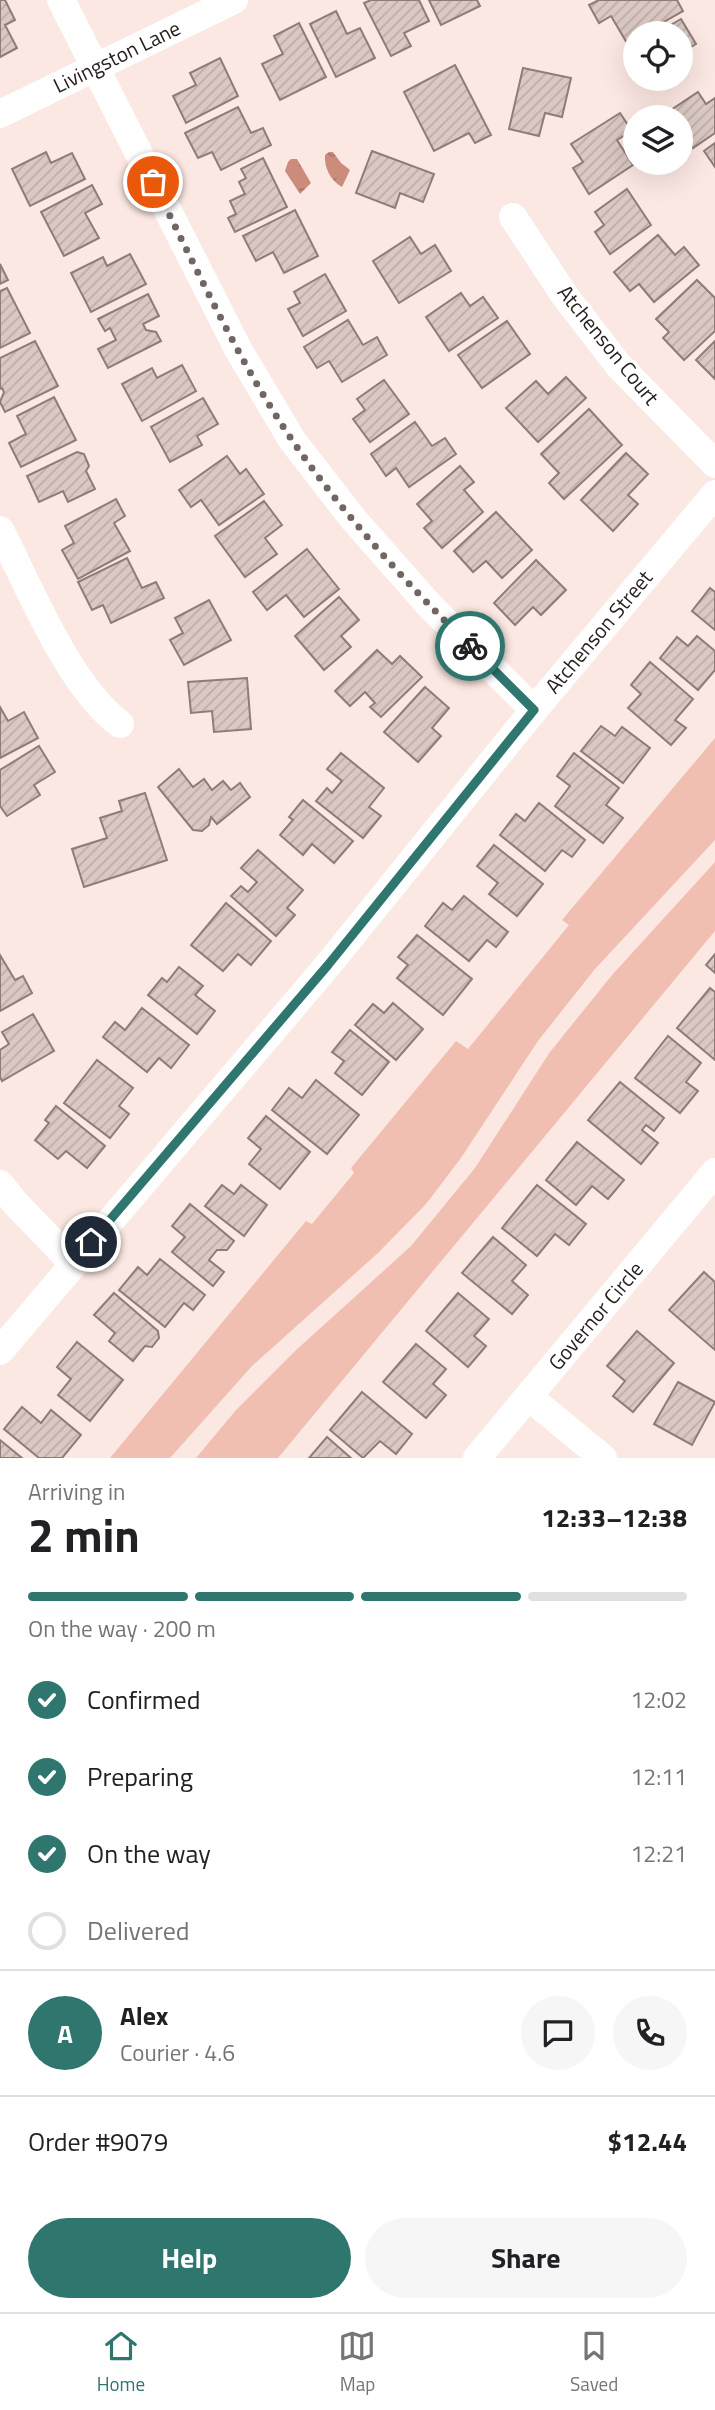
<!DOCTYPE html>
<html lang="en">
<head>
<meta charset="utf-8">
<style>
  body { margin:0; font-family:"Titillium Web",sans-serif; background:#f6f6f6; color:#202124; height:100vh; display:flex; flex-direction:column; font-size:26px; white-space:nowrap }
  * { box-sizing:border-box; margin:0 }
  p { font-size:23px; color:#757577 }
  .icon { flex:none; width:38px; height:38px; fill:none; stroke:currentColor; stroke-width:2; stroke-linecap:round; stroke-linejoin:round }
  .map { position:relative; height:1458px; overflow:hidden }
  .details { display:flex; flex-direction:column; background:#fff; flex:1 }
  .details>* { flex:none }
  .fabs { position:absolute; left:623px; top:21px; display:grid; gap:14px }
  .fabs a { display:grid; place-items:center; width:70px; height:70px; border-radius:50%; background:#fff; box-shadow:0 7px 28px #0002; font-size:35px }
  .pin { position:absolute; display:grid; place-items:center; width:60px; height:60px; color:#fff; margin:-30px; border:4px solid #fff; border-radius:50%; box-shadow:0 2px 7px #0007 }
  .courier { position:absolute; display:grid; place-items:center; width:70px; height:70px; margin:-35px; border:5px solid #2e766e; border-radius:50%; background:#fff; color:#222; box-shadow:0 2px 9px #0007 }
  .overview em { font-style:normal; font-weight:700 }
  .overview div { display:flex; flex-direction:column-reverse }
  .overview { display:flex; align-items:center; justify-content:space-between; height:119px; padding:0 28px }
  h1 { font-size:46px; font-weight:700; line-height:52px }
  .bar { display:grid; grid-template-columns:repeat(4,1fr); gap:10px 7px; align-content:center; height:84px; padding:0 28px }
  .bar i { height:9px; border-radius:5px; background:#e0e0e0 }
  .bar .active { background:#2e766e }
  .bar p { grid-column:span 4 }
  .line { display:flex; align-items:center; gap:18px; padding:0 28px; border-top:2px solid #e0e0e0 }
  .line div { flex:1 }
  .round { display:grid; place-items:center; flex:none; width:74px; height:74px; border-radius:37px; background:#f6f6f6 }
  ol { padding:0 28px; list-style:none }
  li { display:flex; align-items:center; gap:21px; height:77px }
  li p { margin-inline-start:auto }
  li .icon { padding:7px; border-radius:50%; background:#2e766e; color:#fff; stroke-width:4 }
  li:last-child { color:#757577 }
  li i { width:38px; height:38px; border:4px solid #e0e0e0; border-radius:50% }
  .primary-button { display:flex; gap:14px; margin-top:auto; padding:14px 28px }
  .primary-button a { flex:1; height:80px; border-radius:42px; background:#2e766e; color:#fff; font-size:28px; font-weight:700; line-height:80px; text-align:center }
  .primary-button a+a { background:#f6f6f6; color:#202124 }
  .dock { display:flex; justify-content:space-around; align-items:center; height:98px; border-top:2px solid #e0e0e0; background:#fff; font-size:19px; color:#757577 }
  .dock a { display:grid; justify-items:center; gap:4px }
  .dock .active { color:#2e766e }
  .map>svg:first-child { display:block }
</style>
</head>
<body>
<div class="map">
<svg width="715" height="1458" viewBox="0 0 715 1458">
  <defs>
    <pattern id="water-ripples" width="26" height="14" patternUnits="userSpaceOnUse" patternTransform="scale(1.75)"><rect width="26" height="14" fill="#cb8c7c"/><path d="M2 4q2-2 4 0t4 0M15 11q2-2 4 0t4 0" fill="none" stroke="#a57265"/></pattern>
    <pattern id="building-hatch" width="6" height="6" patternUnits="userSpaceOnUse" patternTransform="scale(1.75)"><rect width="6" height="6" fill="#dbc8c3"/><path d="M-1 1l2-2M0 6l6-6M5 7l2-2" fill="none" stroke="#bcaca7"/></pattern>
  </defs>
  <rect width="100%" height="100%" fill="#fce8e2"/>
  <!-- green -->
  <g fill="#f1bfb2">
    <path d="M715 738V840L595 969 538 1041 461 1158 426 1204 378 1253 252 1366 170 1458H110L306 1221 312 1224 354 1173 351 1168 456 1041 468 1049 569 925 562 920Z"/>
    <path d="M715 862V931L278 1458H196L236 1410 294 1352 411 1246 475 1168 550 1052 612 975Z"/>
  </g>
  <!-- water -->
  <g fill="url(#water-ripples)">
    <path d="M329 152H333L341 163 350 170 342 187C331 181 324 168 325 155Z"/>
    <path d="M291 159H297L311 183 300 194 285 171 288 162Z"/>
  </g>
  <!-- building -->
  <g fill="url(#building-hatch)" stroke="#8d7c77" stroke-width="2">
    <path d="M0 0H5L15 20 5 25 17 48 0 57Z"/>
    <path d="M371 0H419L429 21 404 33 411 46 391 56 364 3Z"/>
    <path d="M429 0H477L480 6 441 25Z"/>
    <path d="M599 0H677L683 11 644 33H635V38L627 43 611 16 599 23 589 5Z"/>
    <path d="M336 11 347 34 360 28 375 58 336 77 310 24Z"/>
    <path d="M681 19 696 44 681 53V33H657Z"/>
    <path d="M299 23 326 77 280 100 262 64 283 54 274 36Z"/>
    <path d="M220 58 238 96 186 123 173 96 196 85 190 73Z"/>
    <path d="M455 65 491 135 475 143 469 133 434 151 404 92Z"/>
    <path d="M523 68 571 78 562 117 545 113 539 136 509 129Z"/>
    <path d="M698 92 706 104 715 98V133L693 148 681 131V117H672L668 112Z"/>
    <path d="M238 107 251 133 263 128 271 145 221 170 212 152 198 158 185 133Z"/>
    <path d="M620 113 632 131 617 140 633 165 589 194 573 168 583 162 571 144Z"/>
    <path d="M715 143V167L704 151Z"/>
    <path d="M372 151 434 174 423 202 400 193 395 208 356 193Z"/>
    <path d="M46 152 51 163 72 153 85 179 30 206 12 169Z"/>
    <path d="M263 158 287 207 235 232 228 218 236 214 230 201 245 194 239 182 246 178 241 169Z"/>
    <path d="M92 185 102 204 85 213 99 238 64 256 41 212Z"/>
    <path d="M627 189 651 225 610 254 595 232 604 225 595 212Z"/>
    <path d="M295 210 318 256 284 273 273 252 256 261 243 236Z"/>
    <path d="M658 235 675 255 684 247 699 265 654 302 639 284 630 291 614 272Z"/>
    <path d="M410 237 421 254 435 245 451 271 399 303 373 261Z"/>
    <path d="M130 254 146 284 91 312 71 273 103 257 107 266Z"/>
    <path d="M0 264 8 280 0 284Z"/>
    <path d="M325 274 346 311 303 336 288 309 300 303 294 292Z"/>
    <path d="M697 280 715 298V331L684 360 663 338 669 332 656 319Z"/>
    <path d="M7 288 30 333 0 348V291Z"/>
    <path d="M461 293 470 306 483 297 498 318 449 351 426 317Z"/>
    <path d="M148 294 159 316 143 324 146 330 156 332 161 341 108 368 98 349 116 340 110 328 105 331 98 319Z"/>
    <path d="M348 320 363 345 377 337 387 355 342 382 329 361 317 368 304 347Z"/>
    <path d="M507 321 530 354 482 388 458 355Z"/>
    <path d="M35 341 58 386 5 412 0 402 4 392 2 388 0 389V358Z"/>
    <path d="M715 341V379L696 360Z"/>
    <path d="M182 365 196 391 142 421 122 384 152 368 157 378Z"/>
    <path d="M566 377 586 398 538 442 506 408 536 381 548 394Z"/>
    <path d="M384 380 409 414 370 442 353 419 365 410 357 399Z"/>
    <path d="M54 397 76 440 21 467 9 443 26 434 17 416Z"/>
    <path d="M203 398 218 424 197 436 202 445 170 462 151 427Z"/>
    <path d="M589 409 622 445 564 499 549 483 559 473 541 454Z"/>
    <path d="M415 422 432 446 445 438 456 454 409 487 396 468 386 476 371 454Z"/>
    <path d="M77 452 84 454 89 466 86 471 95 489 68 502 63 491 39 502 27 476Z"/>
    <path d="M626 453 648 474 628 495 638 504 613 531 581 500Z"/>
    <path d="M227 456 240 474 246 469 264 494 219 525 201 500 191 507 179 490Z"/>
    <path d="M460 466 474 482 464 490 483 512 442 548 424 528 432 521 417 504Z"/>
    <path d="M116 499 125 516 114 523 130 551 78 579 62 550 74 543 65 526Z"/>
    <path d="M264 501 282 525 265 538 277 554 245 577 215 536Z"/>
    <path d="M496 512 532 550 502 578 486 561 473 572 454 551Z"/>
    <path d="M307 549 339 589 304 617 286 595 267 610 253 592Z"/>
    <path d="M127 558 142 588 156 582 164 598 111 623 103 605 92 610 78 582Z"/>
    <path d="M536 560 566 590 541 615 533 607 515 625 494 603Z"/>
    <path d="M710 588 715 592V630L692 611Z"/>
    <path d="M339 597 359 620 341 636 351 647 324 670 295 636Z"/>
    <path d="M209 600 231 640 184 665 170 640 183 633 175 618Z"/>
    <path d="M697 636 715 651V670L698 690 660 658 677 637 688 646Z"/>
    <path d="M377 650 392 664 400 656 422 677 381 717 370 707 375 703 365 692 350 706 335 691Z"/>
    <path d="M650 662 693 699 675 720 686 728 671 745 628 708 641 694 631 685Z"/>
    <path d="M247 678 251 729 214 732 212 711 191 713 188 682Z"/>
    <path d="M425 687 449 708 432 728 441 736 418 762 384 732Z"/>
    <path d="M0 707 8 721 24 712 38 738 0 758Z"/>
    <path d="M601 726 615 736 622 727 650 748 623 783 581 751Z"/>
    <path d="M39 746 55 772 34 785 40 795 7 816 0 806V770Z"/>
    <path d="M341 753 384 788 369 807 381 816 363 838 316 801 327 788 332 793 342 781 327 769Z"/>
    <path d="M574 753 619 788 606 805 623 818 603 843 555 806 570 786 557 776Z"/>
    <path d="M179 769 193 787 204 779 212 790 223 781 231 790 240 783 250 797 217 824 211 817 209 825 202 831 193 830 158 787Z"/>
    <path d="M145 793 167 860 84 887 72 849 107 838 100 818 122 811 119 801Z"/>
    <path d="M303 800 353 841 334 863 312 844 303 855 280 835 293 820 289 817Z"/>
    <path d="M539 803 585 840 572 857 562 850 545 871 500 835 516 814 525 821Z"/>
    <path d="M494 845 543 884 517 916 489 894 498 883 477 866Z"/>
    <path d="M258 850 303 890 287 908 295 915 276 936 231 896 241 886 248 892 257 882 241 868Z"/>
    <path d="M464 896 508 932 496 947 487 940 469 961 425 926 443 903 452 910Z"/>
    <path d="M226 903 271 941 251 965 238 954 223 971 191 945Z"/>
    <path d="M417 935 472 979 443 1015 397 978 408 965 398 957Z"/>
    <path d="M715 954V973L706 965Z"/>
    <path d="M0 955 15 980 23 976 32 993 0 1011Z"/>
    <path d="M179 967 203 986 195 995 215 1011 197 1034 148 995 162 978 167 982Z"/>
    <path d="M710 988 715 992V1060L677 1028Z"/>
    <path d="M393 1003 423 1029 396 1060 355 1025 373 1004 384 1013Z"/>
    <path d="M142 1008 189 1045 171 1068 159 1058 147 1072 103 1037 115 1022 125 1030Z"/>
    <path d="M33 1014 54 1051 2 1081 0 1077V1050L9 1044 2 1032Z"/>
    <path d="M350 1030 389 1062 362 1095 335 1073 344 1061 332 1052Z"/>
    <path d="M668 1036 701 1063 686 1082 698 1091 680 1113 635 1078Z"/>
    <path d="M97 1060 133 1088 119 1106 129 1114 110 1138 64 1103Z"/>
    <path d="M316 1080 359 1115 327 1154 272 1110 289 1088 302 1098Z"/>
    <path d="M620 1082 664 1118 654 1131 646 1125 642 1130 658 1143 641 1164 588 1120Z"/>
    <path d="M56 1106 105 1146 87 1168 66 1151 58 1159 35 1140 49 1123 45 1120Z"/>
    <path d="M266 1116 310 1152 280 1189 249 1164 261 1149 248 1138Z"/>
    <path d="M577 1142 624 1180 608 1199 592 1186 576 1205 546 1180Z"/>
    <path d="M222 1185 234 1194 241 1185 267 1205 244 1236 205 1206Z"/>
    <path d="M537 1185 586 1224 569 1245 555 1234 537 1256 502 1228Z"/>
    <path d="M190 1204 234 1241 227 1250H217L209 1260 224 1272 213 1286 172 1252 185 1237 172 1226Z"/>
    <path d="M493 1237 526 1265 512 1281 528 1295 512 1314 462 1273Z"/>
    <path d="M160 1259 205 1295 193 1310 184 1303 165 1327 119 1290 138 1267 147 1275Z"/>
    <path d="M704 1272 715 1282V1350L669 1310Z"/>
    <path d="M114 1293 158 1331 159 1338 152 1347 145 1346 133 1361 109 1341 115 1333 94 1315Z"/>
    <path d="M458 1293 489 1319 474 1336 486 1346 468 1367 426 1331Z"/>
    <path d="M637 1331 674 1363 633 1412 613 1396 625 1381 607 1366Z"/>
    <path d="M77 1342 123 1380 90 1421 58 1395 71 1379 57 1367Z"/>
    <path d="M416 1344 446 1369 433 1384 446 1395 426 1418 383 1382Z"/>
    <path d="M678 1382 715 1402 692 1445 654 1424Z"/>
    <path d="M362 1392 412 1434 396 1454 380 1441 363 1458 330 1430Z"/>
    <path d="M22 1407 41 1423 51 1410 81 1435 62 1458H39L4 1429Z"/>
    <path d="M327 1437 351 1458H309Z"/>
    <path d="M0 1440 22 1458H0Z"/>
  </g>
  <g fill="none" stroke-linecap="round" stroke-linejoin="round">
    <!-- street -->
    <g stroke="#fff" stroke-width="28">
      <path d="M61 0 238 349 292 440 354 520 430 606 534 710"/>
      <path d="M0 114 234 0"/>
      <path d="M513 217 565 296 619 366 715 464"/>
      <path d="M0 530C30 588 68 685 120 724"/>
      <path d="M0 1184 16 1204 73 1263"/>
      <path d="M0 1351 328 965 534 710 715 494"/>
      <path d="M529 1397 603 1458"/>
      <path d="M477 1458 715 1172"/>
    </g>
  </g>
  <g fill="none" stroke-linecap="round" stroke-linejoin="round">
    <!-- done -->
    <path stroke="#726663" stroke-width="7" stroke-dasharray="0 12.6" d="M153 182C197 269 237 359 292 440 343 514 406 583 470 646"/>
    <!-- route -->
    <path stroke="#2e766e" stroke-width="9" d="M91 1242 328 965 534 710 470 646"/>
  </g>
  <g text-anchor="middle" stroke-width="7" stroke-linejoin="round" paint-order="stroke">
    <!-- street labels -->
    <g font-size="21" fill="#27201f" stroke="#fff">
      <text transform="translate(117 57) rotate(-26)" y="7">Livingston Lane</text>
      <text transform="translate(608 345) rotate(51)" y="7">Atchenson Court</text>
      <text transform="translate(599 632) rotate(-50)" y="7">Atchenson Street</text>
      <text transform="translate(596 1316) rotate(-50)" y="7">Governor Circle</text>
    </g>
  </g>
</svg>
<div class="fabs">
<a><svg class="icon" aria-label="locate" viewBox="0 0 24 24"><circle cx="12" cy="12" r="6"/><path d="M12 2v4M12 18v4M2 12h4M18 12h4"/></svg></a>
<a><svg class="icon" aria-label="layers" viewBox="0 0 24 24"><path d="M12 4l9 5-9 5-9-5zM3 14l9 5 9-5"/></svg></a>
</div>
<div class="pin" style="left:153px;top:182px;background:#ea580c"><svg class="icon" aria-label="bag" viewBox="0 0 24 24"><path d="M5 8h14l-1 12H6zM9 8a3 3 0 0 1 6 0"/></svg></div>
<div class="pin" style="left:91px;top:1242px;background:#1f2937"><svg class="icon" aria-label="home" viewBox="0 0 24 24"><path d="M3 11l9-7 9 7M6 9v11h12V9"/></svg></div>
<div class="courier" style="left:470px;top:646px"><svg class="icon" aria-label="bike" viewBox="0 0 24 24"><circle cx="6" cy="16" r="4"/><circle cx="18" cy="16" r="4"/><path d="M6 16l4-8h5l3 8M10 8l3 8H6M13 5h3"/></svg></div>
</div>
<section class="details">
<div class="overview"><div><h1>2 min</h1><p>Arriving in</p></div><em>12:33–12:38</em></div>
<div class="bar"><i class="active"></i><i class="active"></i><i class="active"></i><i></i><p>On the way · 200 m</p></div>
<ol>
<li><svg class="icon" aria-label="check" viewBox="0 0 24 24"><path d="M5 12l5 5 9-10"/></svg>Confirmed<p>12:02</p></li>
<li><svg class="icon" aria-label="check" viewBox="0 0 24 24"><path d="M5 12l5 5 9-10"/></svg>Preparing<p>12:11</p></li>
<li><svg class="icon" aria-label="check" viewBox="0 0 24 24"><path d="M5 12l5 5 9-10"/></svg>On the way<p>12:21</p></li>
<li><i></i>Delivered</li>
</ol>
<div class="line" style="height:126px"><b class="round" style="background:#2e766e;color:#fff">A</b><div><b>Alex</b><p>Courier · 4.6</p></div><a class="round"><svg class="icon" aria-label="chat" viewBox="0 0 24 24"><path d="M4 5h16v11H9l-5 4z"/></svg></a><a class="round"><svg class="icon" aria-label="phone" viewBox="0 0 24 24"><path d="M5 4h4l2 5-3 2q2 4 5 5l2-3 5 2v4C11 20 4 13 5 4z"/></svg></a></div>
<div class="line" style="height:91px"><div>Order #9079</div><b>$12.44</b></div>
<div class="primary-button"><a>Help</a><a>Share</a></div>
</section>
<nav class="dock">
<a class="active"><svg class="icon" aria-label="home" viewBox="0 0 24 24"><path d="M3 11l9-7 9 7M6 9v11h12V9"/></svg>Home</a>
<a><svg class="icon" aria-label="map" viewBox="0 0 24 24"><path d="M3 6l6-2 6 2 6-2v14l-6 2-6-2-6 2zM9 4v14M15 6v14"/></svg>Map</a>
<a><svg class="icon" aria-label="saved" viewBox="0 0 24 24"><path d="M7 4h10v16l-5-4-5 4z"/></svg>Saved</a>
</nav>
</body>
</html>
